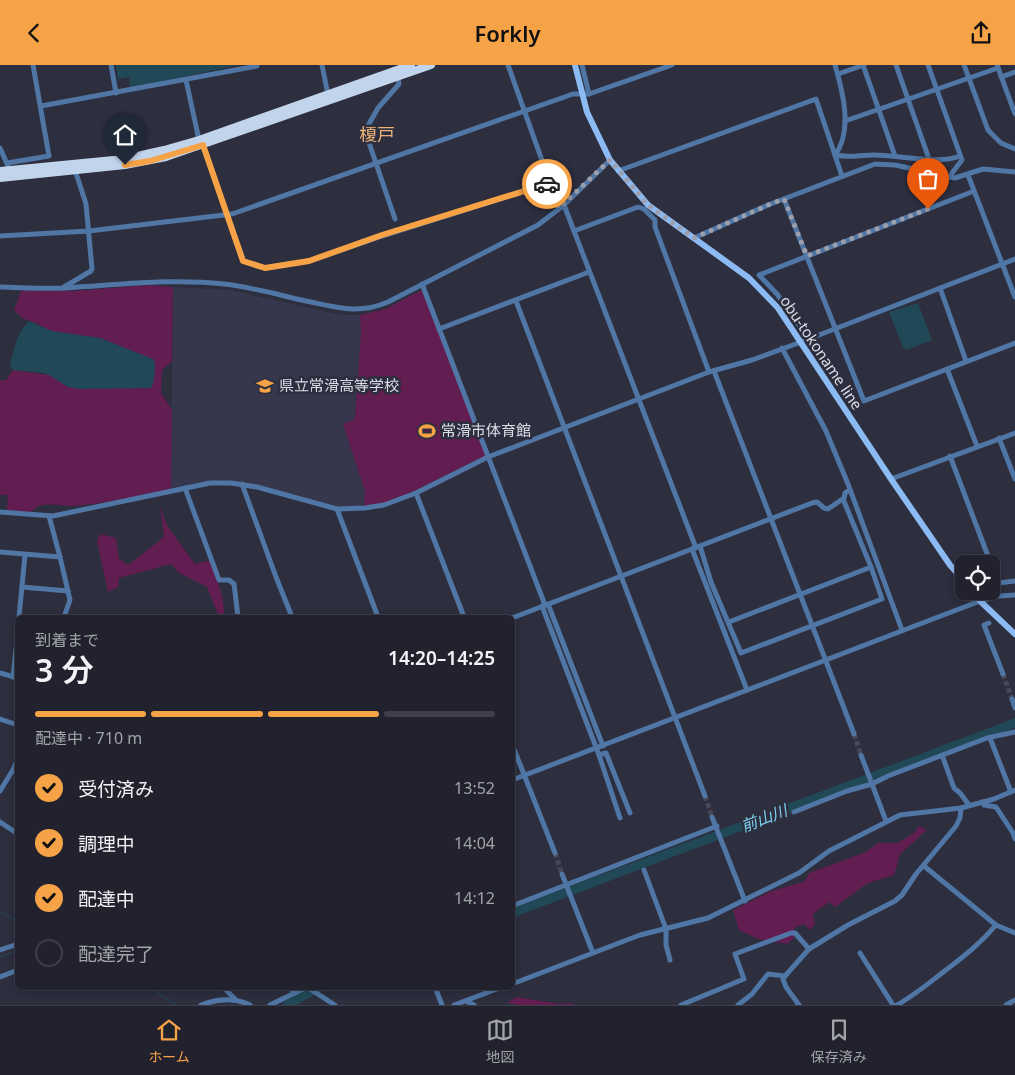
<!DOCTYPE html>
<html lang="ja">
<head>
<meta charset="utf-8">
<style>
  body { margin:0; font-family:"Noto Sans","Noto Sans JP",sans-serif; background:#2a2a36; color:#f1f3f6; height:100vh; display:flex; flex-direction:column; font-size:19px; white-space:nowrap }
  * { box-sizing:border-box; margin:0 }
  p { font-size:16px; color:#a2a4aa }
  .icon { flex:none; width:28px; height:28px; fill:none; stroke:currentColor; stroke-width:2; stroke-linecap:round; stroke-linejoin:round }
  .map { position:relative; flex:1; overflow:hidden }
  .side { position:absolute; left:15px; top:550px; width:500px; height:375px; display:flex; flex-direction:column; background:#22222e; border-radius:8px; box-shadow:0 2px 8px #0003,0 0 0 1px #3f3f4a }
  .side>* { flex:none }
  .controls { position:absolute; left:955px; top:490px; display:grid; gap:10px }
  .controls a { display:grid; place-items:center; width:45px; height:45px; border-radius:8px; background:#22222e; box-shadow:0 2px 8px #0003,0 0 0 1px #3f3f4a; font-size:25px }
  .pin { position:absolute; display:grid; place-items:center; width:42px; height:42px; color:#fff; margin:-51px -21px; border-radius:50% 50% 50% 0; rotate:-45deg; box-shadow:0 0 5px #0007 }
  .pin .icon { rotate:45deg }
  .courier { position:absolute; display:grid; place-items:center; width:50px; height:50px; margin:-25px; border:4px solid #f6a247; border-radius:50%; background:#fff; color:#222; box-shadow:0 1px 6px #0007 }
  .headline em { font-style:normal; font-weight:600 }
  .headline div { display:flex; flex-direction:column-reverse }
  .headline { display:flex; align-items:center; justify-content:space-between; height:85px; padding:0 20px }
  h1 { font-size:32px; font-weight:600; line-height:38px }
  .bar { display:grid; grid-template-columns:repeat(4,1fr); gap:8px 5px; align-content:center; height:60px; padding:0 20px }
  .bar i { height:6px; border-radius:4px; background:#3f3f4a }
  .bar .on { background:#f6a247 }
  .bar p { grid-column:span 4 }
  ol { padding:0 20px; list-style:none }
  li { display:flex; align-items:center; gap:15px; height:55px }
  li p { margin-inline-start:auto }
  li .icon { padding:5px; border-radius:50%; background:#f6a247; color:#111; stroke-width:4 }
  li:last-child { color:#a2a4aa }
  li i { width:28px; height:28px; border:2px solid #3f3f4a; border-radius:50% }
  header { display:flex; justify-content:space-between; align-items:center; height:65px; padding:0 20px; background:#f6a247; color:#111; font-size:22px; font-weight:600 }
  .menu { display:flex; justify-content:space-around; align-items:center; height:70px; border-top:1px solid #3f3f4a; background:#22222e; font-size:14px; color:#a2a4aa }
  .menu a { display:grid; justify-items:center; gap:2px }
  .menu .on { color:#f6a247 }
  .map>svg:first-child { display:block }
</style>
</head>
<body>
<header><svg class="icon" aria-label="back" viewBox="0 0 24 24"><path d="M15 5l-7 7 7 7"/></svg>Forkly<svg class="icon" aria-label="share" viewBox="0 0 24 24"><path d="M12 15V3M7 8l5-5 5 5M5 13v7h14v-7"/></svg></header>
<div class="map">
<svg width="1015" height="940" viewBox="0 0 1015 940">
  <rect width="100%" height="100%" fill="#2d2e3e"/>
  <!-- built -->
  <path fill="#36374d" d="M173 222 230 225 341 250H360L361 267 355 354 343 360 365 426 364 441H337L253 419 230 416H208L171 424Z"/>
  <!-- green -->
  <g fill="#621d51">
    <path d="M149 220 173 222 172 296 162 305 161 328 172 345 171 424C138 431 105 439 71 441 57 441 41 435 31 447L7 445 8 430H0V315H6L13 305 49 310 68 322 153 320 154 295 100 273 52 267 38 259 22 253 14 245 21 226H74Z"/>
    <path d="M422 225 486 391 395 435 382 439 364 441 365 426 343 359 355 354 361 267 360 250 385 244Z"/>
    <path d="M160 440 166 459 195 499 210 495 222 530 225 552H219L207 522 179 508 171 499 119 513 118 522 108 527 97 476 100 469 116 473 119 494 128 500 164 472Z"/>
    <path d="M919 761 927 765 900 789 894 810 868 818 835 842 829 837 813 849 815 859 810 865 804 859 794 863V873L787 879 758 874 739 865 733 845 769 827 805 816 809 808 866 787 878 778H898L914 768Z"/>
    <path d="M517 932 559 939 573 938V940H519L507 938Z"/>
  </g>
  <!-- water -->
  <g fill="#214857">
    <path d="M116 0H239L130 23 129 12 118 14Z"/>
    <path d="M918 238 932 275 906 285 903 282 889 247Z"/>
    <path d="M29 256 52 266 100 273 148 292 154 295C156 303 155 316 151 323L81 324 68 322 49 310 43 308 13 305 10 299C15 281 16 270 29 256Z"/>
  </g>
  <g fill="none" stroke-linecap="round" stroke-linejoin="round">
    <!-- stream -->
    <g stroke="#214857" stroke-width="1">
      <path d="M0 846 18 857"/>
      <path d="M0 892 18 885"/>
      <path d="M149 922 176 940"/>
    </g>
    <!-- river -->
    <g stroke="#214857" stroke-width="9">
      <path d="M512 848 1015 658"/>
      <path d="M287 940 320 922"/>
    </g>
    <!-- minor-tunnel -->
    <g stroke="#474857" stroke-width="5" stroke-dasharray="5 2.5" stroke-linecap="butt">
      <path d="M1003 609 1012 634"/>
      <path d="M854 669 861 690"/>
      <path d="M705 731 712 752"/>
      <path d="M555 788 562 809"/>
    </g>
    <!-- minor -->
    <g stroke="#4f76a4" stroke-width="5">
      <path d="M111 0 116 28"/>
      <path d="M322 0 328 30"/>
      <path d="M508 0 559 143"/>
      <path d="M582 0 589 29"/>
      <path d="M835 0C843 27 853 66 835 90 848 93 860 90 874 90 899 90 938 100 960 91"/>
      <path d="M863 0 895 91"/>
      <path d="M896 0 929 94"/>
      <path d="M928 0 962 95 952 108 951 112"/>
      <path d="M964 0 988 65 1001 78 1015 84"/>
      <path d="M997 0 1015 49"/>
      <path d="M838 9 864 0"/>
      <path d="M1001 12 1015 7"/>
      <path d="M186 15 199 75"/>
      <path d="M41 41 257 1V0"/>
      <path d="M845 56 998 3"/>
      <path d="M203 80 243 196 265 203 309 196 382 171 550 118"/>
      <path d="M0 83 8 101"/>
      <path d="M7 98 49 91 33 0"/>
      <path d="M618 106 816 34 842 111"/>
      <path d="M968 110 1015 232"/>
      <path d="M784 134 864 336 1015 278"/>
      <path d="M564 140 696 483"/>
      <path d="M395 154 365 66 378 43 399 19 398 12"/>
      <path d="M574 166 638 142 644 144 655 155V162L709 307"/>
      <path d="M0 171 89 166 232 149 573 29H589L672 0"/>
      <path d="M694 173 768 140 875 99 895 100 955 113 983 104 1015 107"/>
      <path d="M422 219 545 540"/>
      <path d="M0 222C22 223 43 224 65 223 119 220 170 213 224 219 252 222 279 230 306 236 336 242 358 250 388 237L538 160 564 140 610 95"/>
      <path d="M64 222 91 206 92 204 86 139 75 105"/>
      <path d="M940 223 966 296"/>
      <path d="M516 236 705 731"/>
      <path d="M439 264 589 207"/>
      <path d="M804 267 777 229 759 210 974 126"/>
      <path d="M782 283 826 366 848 419 902 565"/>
      <path d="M947 304 977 381"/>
      <path d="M714 306 854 669"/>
      <path d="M999 373 1015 414"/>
      <path d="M950 391 991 499"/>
      <path d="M891 414 1015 368"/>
      <path d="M242 419 276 512 292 552"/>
      <path d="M185 423 219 515H229L234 519 238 552"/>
      <path d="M416 428 464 552"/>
      <path d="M843 434 871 502"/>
      <path d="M337 444 378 552"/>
      <path d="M0 447 53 451 210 418H231L257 422 337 444 365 443 384 440 416 428 488 392 709 307 752 295 801 277 1015 194"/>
      <path d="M49 451 60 492 70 535 64 552"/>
      <path d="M700 481 711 517 741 588 882 534 871 502 729 557"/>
      <path d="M692 484 747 625"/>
      <path d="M0 487 60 492"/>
      <path d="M991 501 998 518 1015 516"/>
      <path d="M22 522 68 526"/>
      <path d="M548 539 603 681"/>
      <path d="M542 541 599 690"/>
      <path d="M19 552 25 490"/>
      <path d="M512 553 812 438 817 437 824 443 828 444 844 433 845 428 850 425"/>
      <path d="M989 558 984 560 1003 609"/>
      <path d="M0 608 18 613"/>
      <path d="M13 612 18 566"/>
      <path d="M1012 634 1015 643"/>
      <path d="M0 654 18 660"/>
      <path d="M990 673 1011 727"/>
      <path d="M512 679 555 788"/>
      <path d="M861 690 886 756"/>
      <path d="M942 690 954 723 960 728 969 740"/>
      <path d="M512 715 980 536 999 531 1015 530"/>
      <path d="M0 726 14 703 18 693"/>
      <path d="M982 737 984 740 996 742 1013 768 1015 774"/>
      <path d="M794 747 847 726 872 719 888 711 987 673 1015 667"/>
      <path d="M712 752 745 836"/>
      <path d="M620 753 599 690 606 688 630 748"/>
      <path d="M0 757 18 769"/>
      <path d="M924 801 996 860"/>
      <path d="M644 805 666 864V880L670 895"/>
      <path d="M562 809 593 888"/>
      <path d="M512 841 717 761"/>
      <path d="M0 885 18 879"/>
      <path d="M860 888 893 940"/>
      <path d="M0 912 18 905"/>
      <path d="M512 919 640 870 708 853 799 808 829 786 900 750 961 743 994 734 1015 725"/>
      <path d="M223 922 236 935"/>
      <path d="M289 922 295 928"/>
      <path d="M435 922 442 940"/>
      <path d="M327 935 335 940"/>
      <path d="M466 936 474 940"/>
      <path d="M201 940C217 934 234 932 250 940"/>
      <path d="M270 940 307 922"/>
      <path d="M454 940 502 922"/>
      <path d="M681 940 744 914 735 889 791 868H795L809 884"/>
      <path d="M738 940 752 929 768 909 785 911"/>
      <path d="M799 940 786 922 783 914 785 911 809 884 848 860 895 836 902 830 916 809 956 761 960 753 961 743"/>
      <path d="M897 940C915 930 930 917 946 905 964 891 981 878 996 860L1015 868"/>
      <path d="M1006 940 1015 935"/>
    </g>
    <!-- major -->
    <g stroke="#8cbbf4" stroke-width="6">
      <path d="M575 0 587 47 610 95 648 140 749 213 778 243 891 414 950 500 964 516"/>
      <path d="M972 526 980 536 1015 569"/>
    </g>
    <!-- highway -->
    <g stroke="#c2d4eb" stroke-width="8">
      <path d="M0 106 124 94 164 85 199 75 411 0"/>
      <path d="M0 113 125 100 166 92 431 0"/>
    </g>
    <!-- minor-bridge -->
    <path stroke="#4f76a4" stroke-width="5" d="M307 922 327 935"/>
  </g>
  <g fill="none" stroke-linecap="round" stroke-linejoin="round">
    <!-- done -->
    <path stroke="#9e9fac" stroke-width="5" stroke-dasharray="0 9" d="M547 119 550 118 559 143 610 95 648 140 694 173 768 140 784 134 807 191 928 144"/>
    <!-- route -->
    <path stroke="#f6a247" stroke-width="6" d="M125 100 150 96 203 80 243 196 265 203 309 196 382 170 547 119"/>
  </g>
  <!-- icons -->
  <defs>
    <g id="school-bare" transform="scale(1.35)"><path d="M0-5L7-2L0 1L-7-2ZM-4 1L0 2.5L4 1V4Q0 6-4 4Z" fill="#f6a247" stroke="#2d2e3e" stroke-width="2.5" paint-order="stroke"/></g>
    <g id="stadium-bare" transform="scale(1.35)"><path d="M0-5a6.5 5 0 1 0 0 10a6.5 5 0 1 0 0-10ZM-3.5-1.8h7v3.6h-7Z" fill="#f6a247" stroke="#2d2e3e" stroke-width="2.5" paint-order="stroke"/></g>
  </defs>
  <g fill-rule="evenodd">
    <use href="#school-bare" x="265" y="321"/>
    <use href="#stadium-bare" x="427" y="366"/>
  </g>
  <g text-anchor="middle" stroke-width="5" stroke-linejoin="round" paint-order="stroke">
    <!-- street labels -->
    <g font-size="15" fill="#dbdce7" stroke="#2d2e3e">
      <text transform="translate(821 288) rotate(56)" y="5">obu-tokoname line</text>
    </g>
    <!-- poi labels -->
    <g font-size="15" fill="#dbdce7" stroke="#2d2e3e" text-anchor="start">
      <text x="279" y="326">県立常滑高等学校</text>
      <text x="441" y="371">常滑市体育館</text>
    </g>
    <!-- water labels -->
    <g font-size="16" font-style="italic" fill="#7cd1f1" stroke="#2d2e3e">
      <text transform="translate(764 753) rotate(-21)" y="6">前山川</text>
    </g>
    <!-- quarter labels -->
    <g font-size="18" fill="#eeb37a" stroke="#2d2e3e">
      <text x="377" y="76">榎戸</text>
    </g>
  </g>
</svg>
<div class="controls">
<a><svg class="icon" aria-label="locate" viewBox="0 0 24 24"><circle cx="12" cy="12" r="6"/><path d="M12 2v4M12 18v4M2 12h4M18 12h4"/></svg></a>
</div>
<div class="pin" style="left:928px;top:144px;background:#ea580c"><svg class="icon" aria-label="bag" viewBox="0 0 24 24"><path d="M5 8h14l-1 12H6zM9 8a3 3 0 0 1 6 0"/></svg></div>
<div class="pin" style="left:125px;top:100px;background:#1f2937"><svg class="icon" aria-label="home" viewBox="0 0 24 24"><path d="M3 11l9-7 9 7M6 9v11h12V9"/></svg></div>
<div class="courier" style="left:547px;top:119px"><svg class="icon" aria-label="car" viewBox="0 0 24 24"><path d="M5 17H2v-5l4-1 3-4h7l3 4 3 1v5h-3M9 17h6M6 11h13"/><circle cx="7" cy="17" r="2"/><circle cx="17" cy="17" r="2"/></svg></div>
<section class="side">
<div class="headline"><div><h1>3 分</h1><p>到着まで</p></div><em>14:20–14:25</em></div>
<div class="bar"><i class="on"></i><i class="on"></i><i class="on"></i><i></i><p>配達中 · 710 m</p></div>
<ol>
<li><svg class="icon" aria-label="check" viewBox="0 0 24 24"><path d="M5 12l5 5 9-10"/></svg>受付済み<p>13:52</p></li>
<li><svg class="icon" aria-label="check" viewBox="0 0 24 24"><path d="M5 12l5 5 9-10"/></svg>調理中<p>14:04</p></li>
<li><svg class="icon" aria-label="check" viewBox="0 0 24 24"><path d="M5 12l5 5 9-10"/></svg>配達中<p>14:12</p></li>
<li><i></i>配達完了</li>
</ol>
</section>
</div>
<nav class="menu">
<a class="on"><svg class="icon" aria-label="home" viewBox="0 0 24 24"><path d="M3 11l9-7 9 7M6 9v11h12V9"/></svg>ホーム</a>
<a><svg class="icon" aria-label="map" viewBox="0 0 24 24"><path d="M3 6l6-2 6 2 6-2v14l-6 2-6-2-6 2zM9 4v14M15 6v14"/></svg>地図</a>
<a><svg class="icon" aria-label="saved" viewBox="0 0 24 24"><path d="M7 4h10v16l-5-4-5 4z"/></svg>保存済み</a>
</nav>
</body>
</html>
